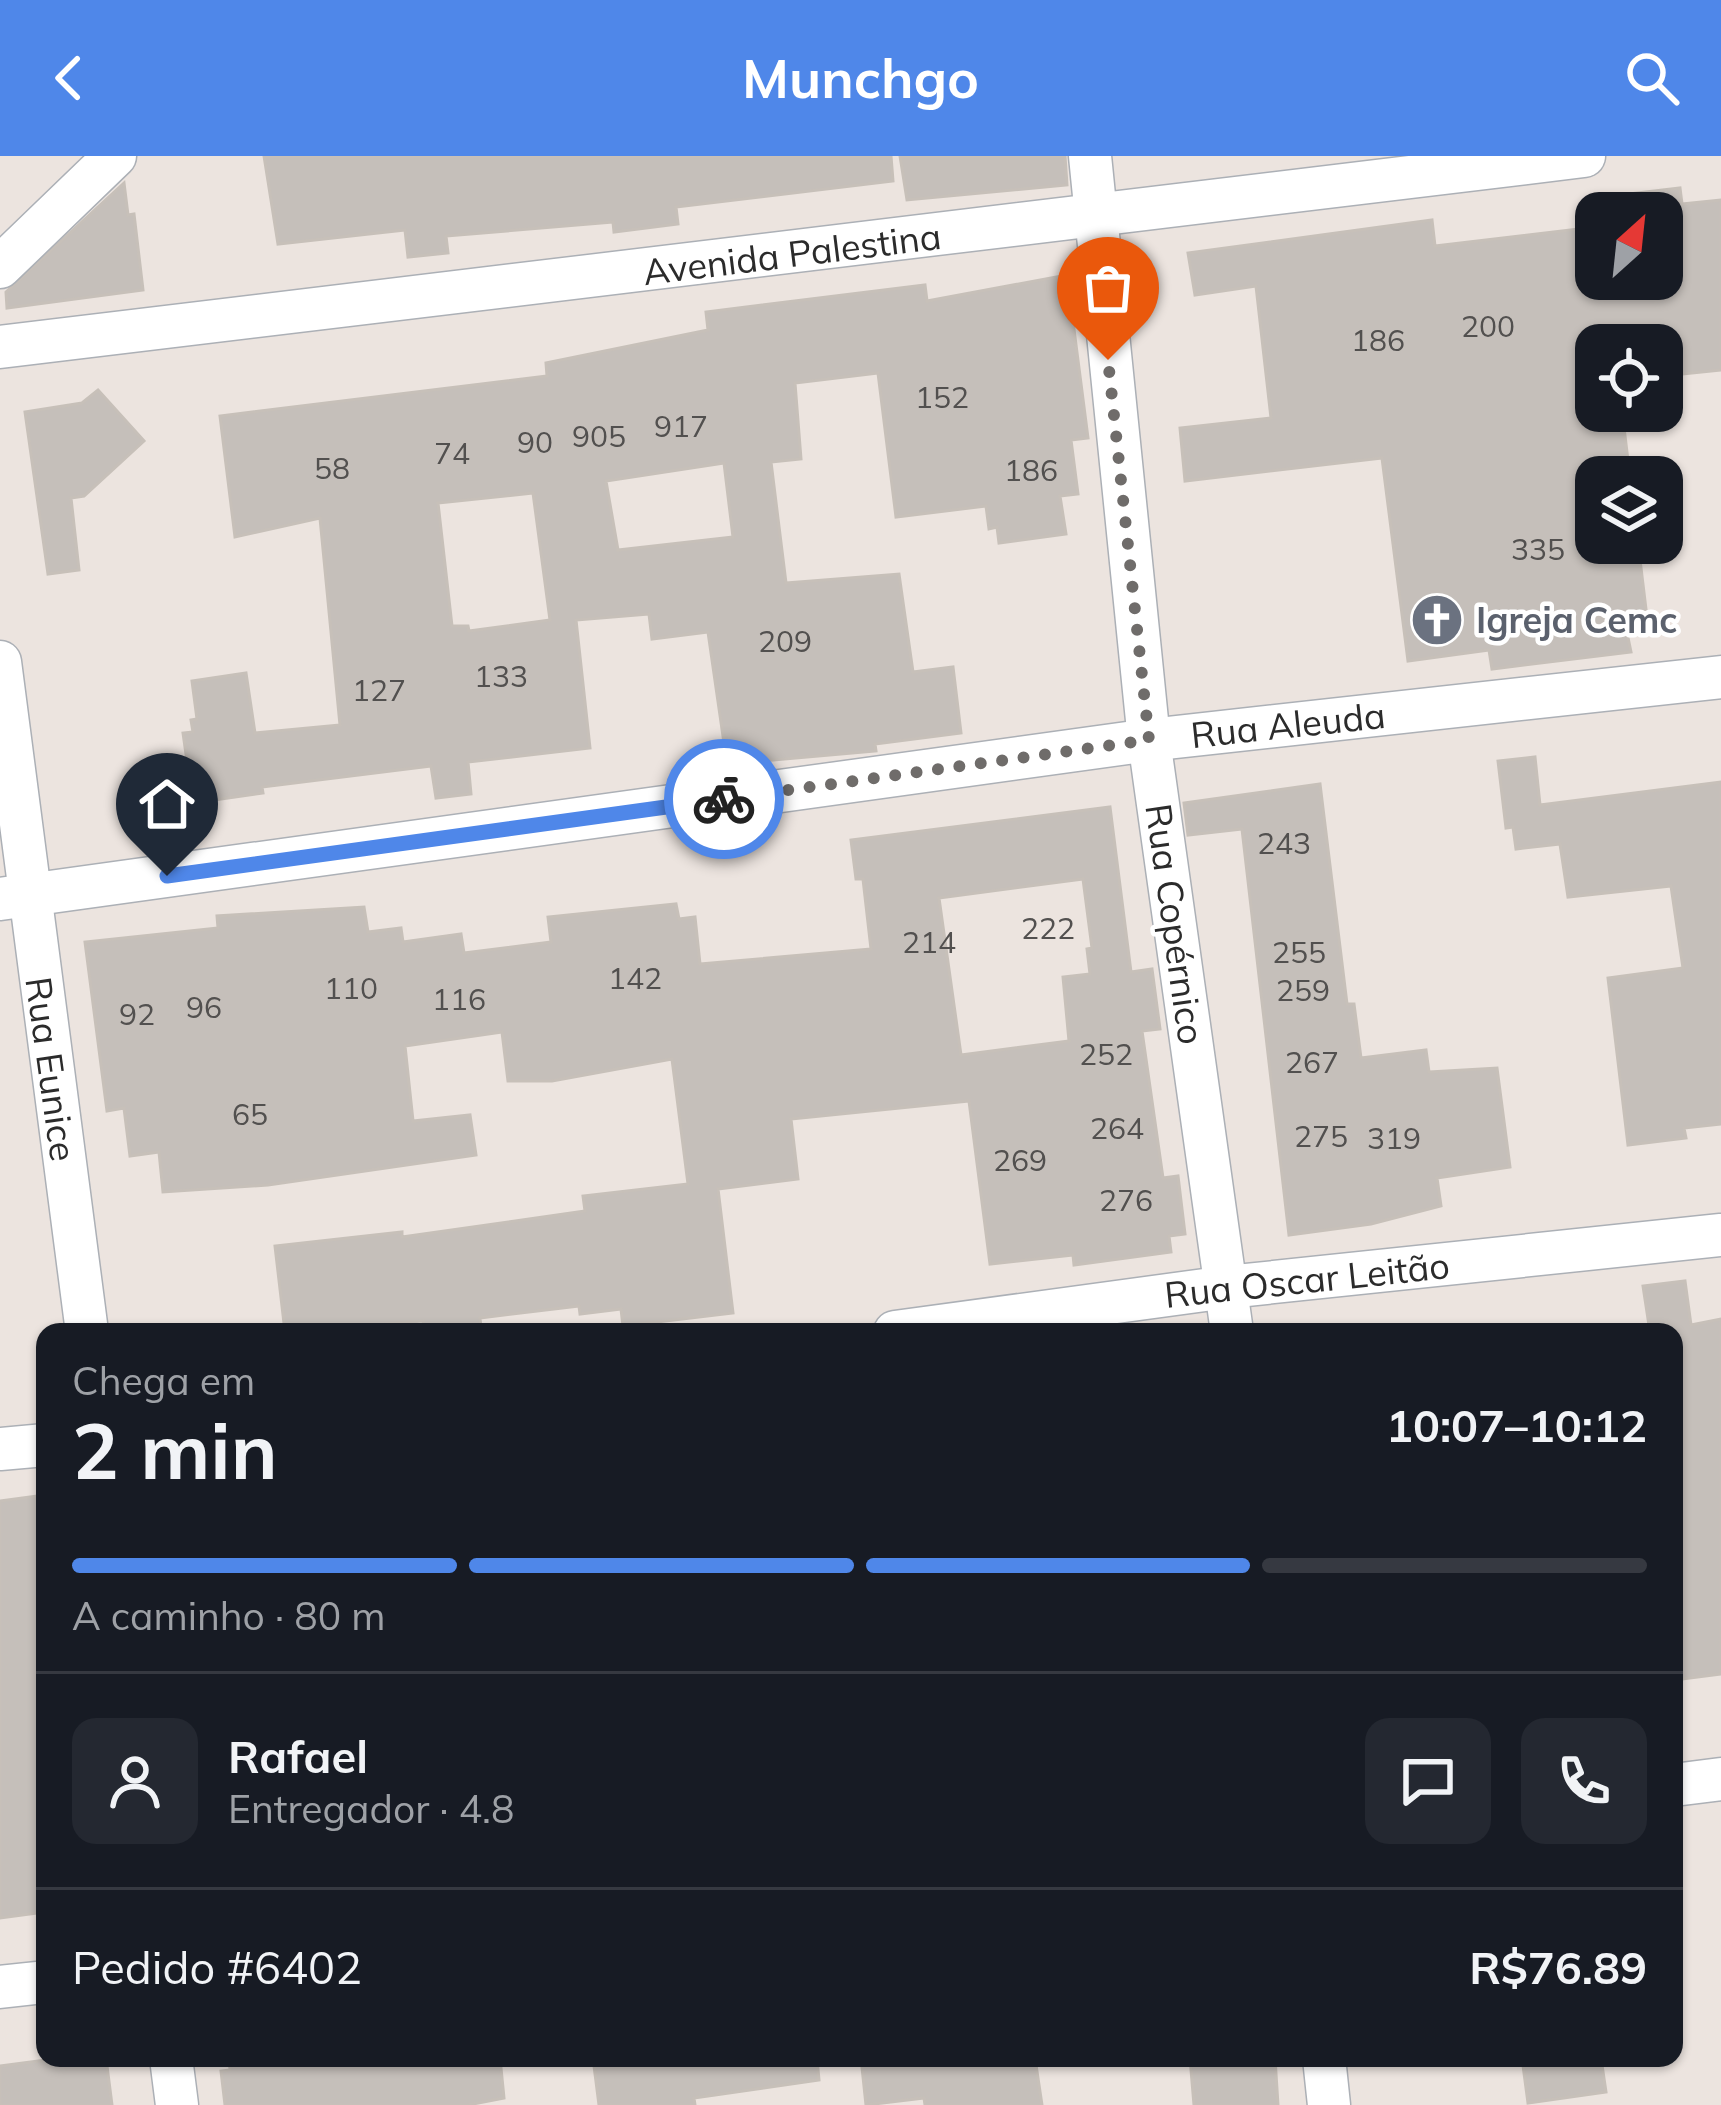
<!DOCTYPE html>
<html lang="pt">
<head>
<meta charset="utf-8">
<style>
  body { margin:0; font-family:Mulish,sans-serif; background:#242831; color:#f1f3f6; height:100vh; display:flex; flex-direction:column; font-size:45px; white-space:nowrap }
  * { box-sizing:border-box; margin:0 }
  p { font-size:39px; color:#9ea1a6 }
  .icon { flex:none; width:66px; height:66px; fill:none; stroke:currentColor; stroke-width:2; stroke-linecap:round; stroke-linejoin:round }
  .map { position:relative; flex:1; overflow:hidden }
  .details { position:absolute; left:36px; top:1167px; width:1647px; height:744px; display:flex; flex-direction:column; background:#171b24; border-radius:24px; box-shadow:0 3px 9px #0004 }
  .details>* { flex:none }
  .needle { width:78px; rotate:27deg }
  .controls { position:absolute; left:1575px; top:36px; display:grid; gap:24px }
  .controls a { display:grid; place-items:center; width:108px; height:108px; border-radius:24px; background:#171b24; box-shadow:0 3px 9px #0004; font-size:60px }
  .pin { position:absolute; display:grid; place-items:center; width:102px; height:102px; color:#fff; margin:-123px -51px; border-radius:50% 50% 50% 0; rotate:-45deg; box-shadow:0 0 12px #0007 }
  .pin .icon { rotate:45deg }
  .courier { position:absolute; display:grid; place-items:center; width:120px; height:120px; margin:-60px; border:9px solid #4f87e9; border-radius:50%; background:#fff; color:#222; box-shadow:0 3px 15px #0007 }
  .head em { font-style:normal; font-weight:700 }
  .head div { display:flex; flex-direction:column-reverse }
  .head { display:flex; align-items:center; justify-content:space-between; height:204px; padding:0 36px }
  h1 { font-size:78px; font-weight:700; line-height:90px }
  .bar { display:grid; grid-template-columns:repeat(4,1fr); gap:18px 12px; align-content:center; height:144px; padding:0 36px }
  .bar i { height:15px; border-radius:9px; background:#363941 }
  .bar .selected { background:#4f87e9 }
  .bar p { grid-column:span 4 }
  .line { display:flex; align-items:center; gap:30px; padding:0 36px; border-top:3px solid #363941 }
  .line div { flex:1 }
  .round { display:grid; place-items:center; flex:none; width:126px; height:126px; border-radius:24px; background:#242831 }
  header { display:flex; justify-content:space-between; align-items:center; height:156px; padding:0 36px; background:#4f87e9; color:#fff; font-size:54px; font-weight:700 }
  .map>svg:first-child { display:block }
</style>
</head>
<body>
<header><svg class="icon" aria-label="back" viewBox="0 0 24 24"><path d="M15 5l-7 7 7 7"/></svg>Munchgo<svg class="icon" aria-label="search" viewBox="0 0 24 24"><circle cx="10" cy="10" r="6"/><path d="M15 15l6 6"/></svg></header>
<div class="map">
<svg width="1721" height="1949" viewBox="0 0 1721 1949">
  <rect width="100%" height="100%" fill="#ece4df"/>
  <!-- building -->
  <g fill="#c5bfba" stroke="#c7c0b9" stroke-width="3" fill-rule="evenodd">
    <path d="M264 0H891L893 25 676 51 678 68 614 76 613 66 446 80 448 97 408 101 405 74 278 88Z"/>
    <path d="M900 0H1065L1067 29 907 44Z"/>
    <path d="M124 27 128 59 134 58 143 134 7 152 6 136Z"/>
    <path d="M1680 32 1682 48 1721 44V214L1662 220V189H1596V255H1622L1630 321H1596V387H1638L1648 470 1626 472 1631 496 1492 513 1489 494 1408 505 1382 302 1185 325 1180 272 1271 262 1256 130 1195 139 1188 97 1432 64 1435 90 1596 71V123H1662V57H1622L1620 39Z"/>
    <path d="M1067 119 1088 282 1071 284 1078 338 1060 340 1066 378 999 387 997 371 989 373 986 350 896 361 878 217 795 227 801 303 771 306 786 427 899 418 913 516 953 511 961 577 875 588 876 595 727 608 708 476 652 483 649 458 576 464 590 592 468 606 471 638 436 642 431 610 262 631 263 637 193 647 183 577 193 576 191 564 197 563 192 525 246 517 255 577 340 569 320 362 235 381 220 260 547 220 546 207 708 174 706 156 925 129 927 145ZM724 307 733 381 618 394 606 325ZM533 337 550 464 469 475 468 470H452L438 347Z"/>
    <path d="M98 234 144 285 84 340 71 342 79 414 48 418 25 256 82 247Z"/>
    <path d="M1535 601 1540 649 1721 626V968L1684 972 1686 982 1628 989 1608 822 1683 812 1671 730 1568 741 1560 688 1516 693 1513 671 1506 672 1498 605Z"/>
    <path d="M1320 628 1347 848H1354L1361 902 1426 894 1429 916 1497 912 1510 1011 1437 1022 1441 1050 1371 1068 1289 1079 1242 673 1188 679 1184 647Z"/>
    <path d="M1110 651 1131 816 1152 813 1160 873 1142 875 1163 1022 1178 1020 1185 1078 1169 1080 1171 1096 1074 1109 1073 1099 990 1108 969 945 791 963 798 1023 718 1033 733 1157 623 1170 621 1153 580 1158 579 1150 480 1162 481 1172 448 1176H425L423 1165 285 1176 275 1090 402 1076V1081L585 1055 583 1040 688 1028 672 903 552 925H508L502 876 405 890 413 965 470 959 476 999 268 1029 163 1036 159 996 130 1000 124 952 107 955 85 786 218 772 217 760 364 751 368 776 401 772 403 786 461 778 464 797 551 786 548 761 676 748 679 763 695 761 700 808 871 793 863 723H856L851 684ZM1083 723 1092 792 1087 793 1090 818 1063 821 1069 885 961 899 939 742Z"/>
    <path d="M1685 1125 1691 1169 1721 1163V1518L1674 1524V1176H1650L1643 1130Z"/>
    <path d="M45 1339V1756L0 1762V1345Z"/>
    <path d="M61 1902H106L112 1949H0V1910Z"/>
    <path d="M229 1902H500L504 1942 468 1949H225L221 1915 230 1914Z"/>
    <path d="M593 1902H817L819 1924 694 1942 695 1949H599Z"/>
    <path d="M861 1902H1035L1042 1949H925L924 1942 866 1949Z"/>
    <path d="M1190 1902H1275L1278 1949H1194Z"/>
    <path d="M1522 1902H1601L1606 1936 1528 1947Z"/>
  </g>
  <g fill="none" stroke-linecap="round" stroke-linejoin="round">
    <!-- street casing -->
    <g stroke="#acb0b6" stroke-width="45">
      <g id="street">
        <path d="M1090 0 1149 584 1232 1176"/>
        <path d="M0 111 115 0"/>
        <path d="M0 191 1584 0"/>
        <path d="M0 506 87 1176"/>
        <path d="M0 743 1149 584 1721 521"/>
        <path d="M895 1176 1227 1131 1721 1079"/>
        <path d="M0 1293 45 1289"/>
        <path d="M1674 1629 1721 1623"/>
        <path d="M0 1831 45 1826"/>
        <path d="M171 1902 177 1949"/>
        <path d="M1324 1902 1329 1949"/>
      </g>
    </g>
    <!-- street -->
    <use href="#street" stroke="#fff" stroke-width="42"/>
  </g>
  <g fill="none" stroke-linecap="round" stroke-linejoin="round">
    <!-- done -->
    <path stroke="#6f6c6a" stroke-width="12" stroke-dasharray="0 21.6" d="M724 643 1149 584 1108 204"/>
    <!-- route -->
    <path stroke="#4f87e9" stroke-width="15" d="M167 720 724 643"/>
  </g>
  <!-- icons -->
  <defs>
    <g id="church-disc" transform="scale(2.7)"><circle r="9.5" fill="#6b7280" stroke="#fff"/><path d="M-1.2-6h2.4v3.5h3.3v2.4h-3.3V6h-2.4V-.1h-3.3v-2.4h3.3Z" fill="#fff"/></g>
  </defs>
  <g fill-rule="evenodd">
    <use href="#church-disc" x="1437" y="464"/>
  </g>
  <g text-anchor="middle" stroke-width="9" stroke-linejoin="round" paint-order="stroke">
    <!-- number labels -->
    <g font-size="30" fill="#52504f">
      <text x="1488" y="181">200</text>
      <text x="1378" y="195">186</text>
      <text x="942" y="252">152</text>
      <text x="681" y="281">917</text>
      <text x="599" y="291">905</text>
      <text x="535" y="297">90</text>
      <text x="452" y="308">74</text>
      <text x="332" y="323">58</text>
      <text x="1031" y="325">186</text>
      <text x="1538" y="404">335</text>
      <text x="785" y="496">209</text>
      <text x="501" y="531">133</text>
      <text x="379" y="545">127</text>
      <text x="1284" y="698">243</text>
      <text x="1048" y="783">222</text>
      <text x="929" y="797">214</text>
      <text x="1299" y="807">255</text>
      <text x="635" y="833">142</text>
      <text x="351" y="843">110</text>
      <text x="1303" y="845">259</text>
      <text x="459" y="854">116</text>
      <text x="204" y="862">96</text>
      <text x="137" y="869">92</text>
      <text x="1106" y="909">252</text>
      <text x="1312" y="917">267</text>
      <text x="250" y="969">65</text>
      <text x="1117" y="983">264</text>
      <text x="1321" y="991">275</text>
      <text x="1394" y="993">319</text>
      <text x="1020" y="1015">269</text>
      <text x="1126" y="1055">276</text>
    </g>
    <!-- street labels -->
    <g font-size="36" fill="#2b2b2b" stroke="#fff">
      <text transform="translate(792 98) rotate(-7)" y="13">Avenida Palestina</text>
      <text transform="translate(1288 569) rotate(-6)" y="13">Rua Aleuda</text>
      <text transform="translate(1175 768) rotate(82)" y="13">Rua Copérnico</text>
      <text transform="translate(51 913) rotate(82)" y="13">Rua Eunice</text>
      <text transform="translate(1307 1124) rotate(-6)" y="13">Rua Oscar Leitão</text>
    </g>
    <!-- worship labels -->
    <g font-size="36" font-weight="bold" fill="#5b616d" stroke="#fff" text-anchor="start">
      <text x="1476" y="477">Igreja Cemc</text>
    </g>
  </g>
</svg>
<div class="controls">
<a><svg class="needle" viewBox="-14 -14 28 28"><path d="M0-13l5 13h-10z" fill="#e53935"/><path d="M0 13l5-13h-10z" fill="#9ea1a6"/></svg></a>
<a><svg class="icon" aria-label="locate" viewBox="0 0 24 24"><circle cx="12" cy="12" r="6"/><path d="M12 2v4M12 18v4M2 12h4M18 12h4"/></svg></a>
<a><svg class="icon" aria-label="layers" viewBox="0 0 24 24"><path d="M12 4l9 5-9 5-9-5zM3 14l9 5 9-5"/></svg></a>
</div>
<div class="pin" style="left:1108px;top:204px;background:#ea580c"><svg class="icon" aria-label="bag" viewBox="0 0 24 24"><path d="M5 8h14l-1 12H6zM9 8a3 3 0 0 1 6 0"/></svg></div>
<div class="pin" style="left:167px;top:720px;background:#1f2937"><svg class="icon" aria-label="home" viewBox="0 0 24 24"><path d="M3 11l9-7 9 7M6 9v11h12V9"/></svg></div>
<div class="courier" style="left:724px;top:643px"><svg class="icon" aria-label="bike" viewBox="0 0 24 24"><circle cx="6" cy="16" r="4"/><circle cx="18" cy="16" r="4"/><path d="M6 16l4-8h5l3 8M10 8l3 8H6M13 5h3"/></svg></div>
<section class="details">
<div class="head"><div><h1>2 min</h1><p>Chega em</p></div><em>10:07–10:12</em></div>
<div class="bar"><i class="selected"></i><i class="selected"></i><i class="selected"></i><i></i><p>A caminho · 80 m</p></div>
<div class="line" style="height:216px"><a class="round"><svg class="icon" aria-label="person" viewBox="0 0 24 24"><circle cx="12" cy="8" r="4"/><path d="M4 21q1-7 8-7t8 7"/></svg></a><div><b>Rafael</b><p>Entregador · 4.8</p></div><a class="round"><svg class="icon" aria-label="chat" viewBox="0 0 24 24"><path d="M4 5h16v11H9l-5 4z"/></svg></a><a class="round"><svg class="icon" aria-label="phone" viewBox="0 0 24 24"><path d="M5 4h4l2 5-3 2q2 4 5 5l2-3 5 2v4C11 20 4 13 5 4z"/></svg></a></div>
<div class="line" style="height:156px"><div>Pedido #6402</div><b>R$76.89</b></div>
</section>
</div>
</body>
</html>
